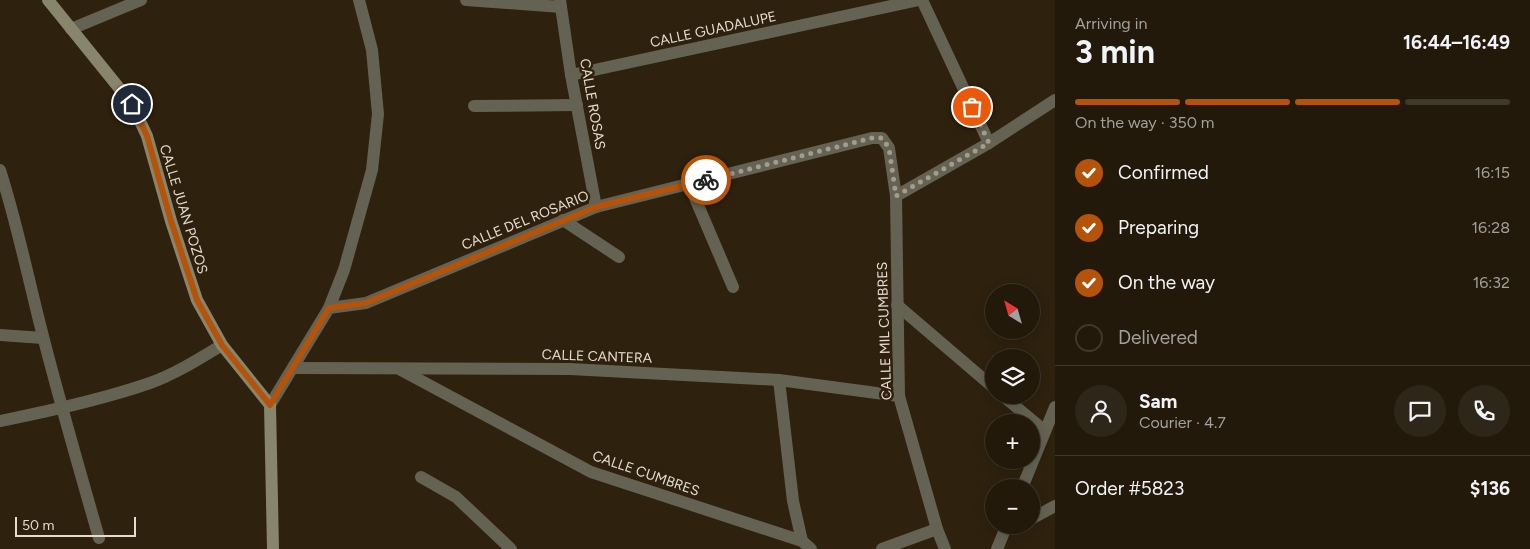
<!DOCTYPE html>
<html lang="en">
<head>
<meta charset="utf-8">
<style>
  body { margin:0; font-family:Figtree,sans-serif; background:#2e2618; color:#f1f3f6; height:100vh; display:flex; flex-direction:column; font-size:19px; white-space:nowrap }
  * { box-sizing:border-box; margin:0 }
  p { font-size:16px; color:#a2a09c }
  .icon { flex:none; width:28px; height:28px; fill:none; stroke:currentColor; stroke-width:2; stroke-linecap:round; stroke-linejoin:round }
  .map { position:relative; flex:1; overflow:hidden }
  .side { display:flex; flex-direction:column; background:#22190a; width:475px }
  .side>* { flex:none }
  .needle { width:32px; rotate:323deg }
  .controls { position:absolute; left:985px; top:284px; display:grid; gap:10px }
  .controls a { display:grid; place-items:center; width:55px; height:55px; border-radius:50%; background:#22190a; box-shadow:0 2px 12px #0003,0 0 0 1px #3f382b; font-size:25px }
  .scale { position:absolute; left:15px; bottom:12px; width:121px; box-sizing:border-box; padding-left:5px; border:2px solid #e5dcd0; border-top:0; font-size:14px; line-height:18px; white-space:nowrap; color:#e5dcd0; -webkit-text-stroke:4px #2e210e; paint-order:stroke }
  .pin { position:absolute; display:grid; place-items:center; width:42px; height:42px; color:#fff; margin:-21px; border:2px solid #fff; border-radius:50%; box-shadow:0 1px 5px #0007 }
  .courier { position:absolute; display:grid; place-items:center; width:50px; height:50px; margin:-25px; border:4px solid #b45309; border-radius:50%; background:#fff; color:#222; box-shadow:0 1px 6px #0007 }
  .head em { font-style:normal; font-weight:700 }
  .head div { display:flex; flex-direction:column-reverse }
  .head { display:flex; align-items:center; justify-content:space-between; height:85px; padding:0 20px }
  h1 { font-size:32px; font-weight:700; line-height:38px }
  .bar { display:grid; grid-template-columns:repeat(4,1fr); gap:8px 5px; align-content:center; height:60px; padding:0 20px }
  .bar i { height:6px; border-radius:4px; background:#3f382b }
  .bar .on { background:#b45309 }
  .bar p { grid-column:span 4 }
  .line { display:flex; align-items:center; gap:12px; padding:0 20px; border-top:1px solid #3f382b }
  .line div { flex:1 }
  .round { display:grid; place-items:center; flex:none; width:52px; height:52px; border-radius:26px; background:#2e2618 }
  ol { padding:0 20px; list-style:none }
  li { display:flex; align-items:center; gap:15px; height:55px }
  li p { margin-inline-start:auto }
  li .icon { padding:5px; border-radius:50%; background:#b45309; color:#fff; stroke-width:4 }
  li:last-child { color:#a2a09c }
  li i { width:28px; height:28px; border:2px solid #3f382b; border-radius:50% }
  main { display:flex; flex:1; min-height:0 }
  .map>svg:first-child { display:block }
</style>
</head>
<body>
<main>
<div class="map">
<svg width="1055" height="549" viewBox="0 0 1055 549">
  <rect width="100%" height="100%" fill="#2e210e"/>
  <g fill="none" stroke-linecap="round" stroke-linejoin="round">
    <!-- street -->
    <g stroke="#646253" stroke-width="12">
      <path d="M466 0 561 7"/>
      <path d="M560 0 571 75 596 207"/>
      <path d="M922 0 989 143"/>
      <path d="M71 29 141 0"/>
      <path d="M571 75 919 0"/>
      <path d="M474 106 577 105"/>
      <path d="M0 170C18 226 29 283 44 340 61 406 80 472 99 538"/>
      <path d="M689 184 733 287"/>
      <path d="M896 196 989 143 1055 100"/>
      <path d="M563 220 619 257"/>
      <path d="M897 305 994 388"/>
      <path d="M329 308 366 303 596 207 872 138H882L889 148 896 196 899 396 937 529 945 549"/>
      <path d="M0 335 43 338"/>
      <path d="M294 368 570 369 779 380 899 396"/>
      <path d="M401 370 591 472 802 541 811 549"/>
      <path d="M779 380 793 501 802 541"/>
      <path d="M1002 395 1045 431"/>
      <path d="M270 405 329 308 344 270 372 170 378 114 372 50 359 0"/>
      <path d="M0 421C50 411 101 400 150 383 175 374 199 359 222 345"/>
      <path d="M421 477 456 497 511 549"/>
      <path d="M1022 488 1055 407"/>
      <path d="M1031 519 1055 506"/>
      <path d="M882 549 937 529"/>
      <path d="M997 549 1007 525"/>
    </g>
    <!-- secondary -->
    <path stroke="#88856d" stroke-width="12" d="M48 0 132 104 147 136 171 221 197 300 222 345 270 405 273 549"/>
  </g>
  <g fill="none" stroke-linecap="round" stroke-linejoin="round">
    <!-- done -->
    <path stroke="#a59b8c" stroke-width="5" stroke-dasharray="0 9" d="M706 180 872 138H882L889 148 896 196 989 143 972 107"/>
    <!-- route -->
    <path stroke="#b45309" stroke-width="6" d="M132 104 147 136 171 221 197 300 222 345 270 405 329 308 366 303 596 207 706 180"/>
  </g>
  <g text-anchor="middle" stroke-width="5" stroke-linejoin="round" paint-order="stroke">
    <!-- street labels -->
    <g font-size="14" fill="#e5dcd0" stroke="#2e210e">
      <text transform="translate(713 29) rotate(-12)" y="5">CALLE GUADALUPE</text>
      <text transform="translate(593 104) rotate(80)" y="5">CALLE ROSAS</text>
      <text transform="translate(184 209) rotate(73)" y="5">CALLE JUAN POZOS</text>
      <text transform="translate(525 220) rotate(-22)" y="5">CALLE DEL ROSARIO</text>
      <text transform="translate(884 331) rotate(-92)" y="5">CALLE MIL CUMBRES</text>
      <text transform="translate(597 356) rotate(2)" y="5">CALLE CANTERA</text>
      <text transform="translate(646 473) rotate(19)" y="5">CALLE CUMBRES</text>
    </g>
  </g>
</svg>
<div class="controls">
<a><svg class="needle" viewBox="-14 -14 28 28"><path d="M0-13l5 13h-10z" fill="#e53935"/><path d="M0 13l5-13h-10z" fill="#a2a09c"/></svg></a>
<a><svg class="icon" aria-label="layers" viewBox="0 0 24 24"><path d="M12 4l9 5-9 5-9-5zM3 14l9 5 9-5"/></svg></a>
<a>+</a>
<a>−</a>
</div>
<div class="scale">50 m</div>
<div class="pin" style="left:972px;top:107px;background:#ea580c"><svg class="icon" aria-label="bag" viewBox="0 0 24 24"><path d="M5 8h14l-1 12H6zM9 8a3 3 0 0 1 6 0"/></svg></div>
<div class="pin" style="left:132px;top:104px;background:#1f2937"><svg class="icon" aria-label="home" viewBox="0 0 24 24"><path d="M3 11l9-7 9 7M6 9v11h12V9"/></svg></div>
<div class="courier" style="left:706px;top:180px"><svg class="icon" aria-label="bike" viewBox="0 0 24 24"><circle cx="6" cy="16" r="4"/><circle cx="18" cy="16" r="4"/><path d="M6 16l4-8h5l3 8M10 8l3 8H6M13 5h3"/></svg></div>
</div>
<section class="side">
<div class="head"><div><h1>3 min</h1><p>Arriving in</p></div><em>16:44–16:49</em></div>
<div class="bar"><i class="on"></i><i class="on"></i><i class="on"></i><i></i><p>On the way · 350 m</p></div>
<ol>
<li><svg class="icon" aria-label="check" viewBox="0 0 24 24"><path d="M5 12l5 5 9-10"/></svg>Confirmed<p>16:15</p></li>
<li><svg class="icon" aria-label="check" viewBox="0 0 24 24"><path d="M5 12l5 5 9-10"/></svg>Preparing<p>16:28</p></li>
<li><svg class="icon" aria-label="check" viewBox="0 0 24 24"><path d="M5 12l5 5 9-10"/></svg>On the way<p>16:32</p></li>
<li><i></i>Delivered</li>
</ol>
<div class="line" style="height:90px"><a class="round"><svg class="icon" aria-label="person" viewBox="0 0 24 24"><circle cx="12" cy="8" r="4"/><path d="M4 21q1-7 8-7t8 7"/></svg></a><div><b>Sam</b><p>Courier · 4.7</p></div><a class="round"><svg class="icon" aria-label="chat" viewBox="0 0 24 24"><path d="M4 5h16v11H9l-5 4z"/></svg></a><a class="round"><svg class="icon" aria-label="phone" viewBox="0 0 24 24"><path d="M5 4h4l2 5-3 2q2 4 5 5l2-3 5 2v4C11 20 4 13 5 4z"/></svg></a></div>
<div class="line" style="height:65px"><div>Order #5823</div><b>$136</b></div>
</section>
</main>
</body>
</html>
